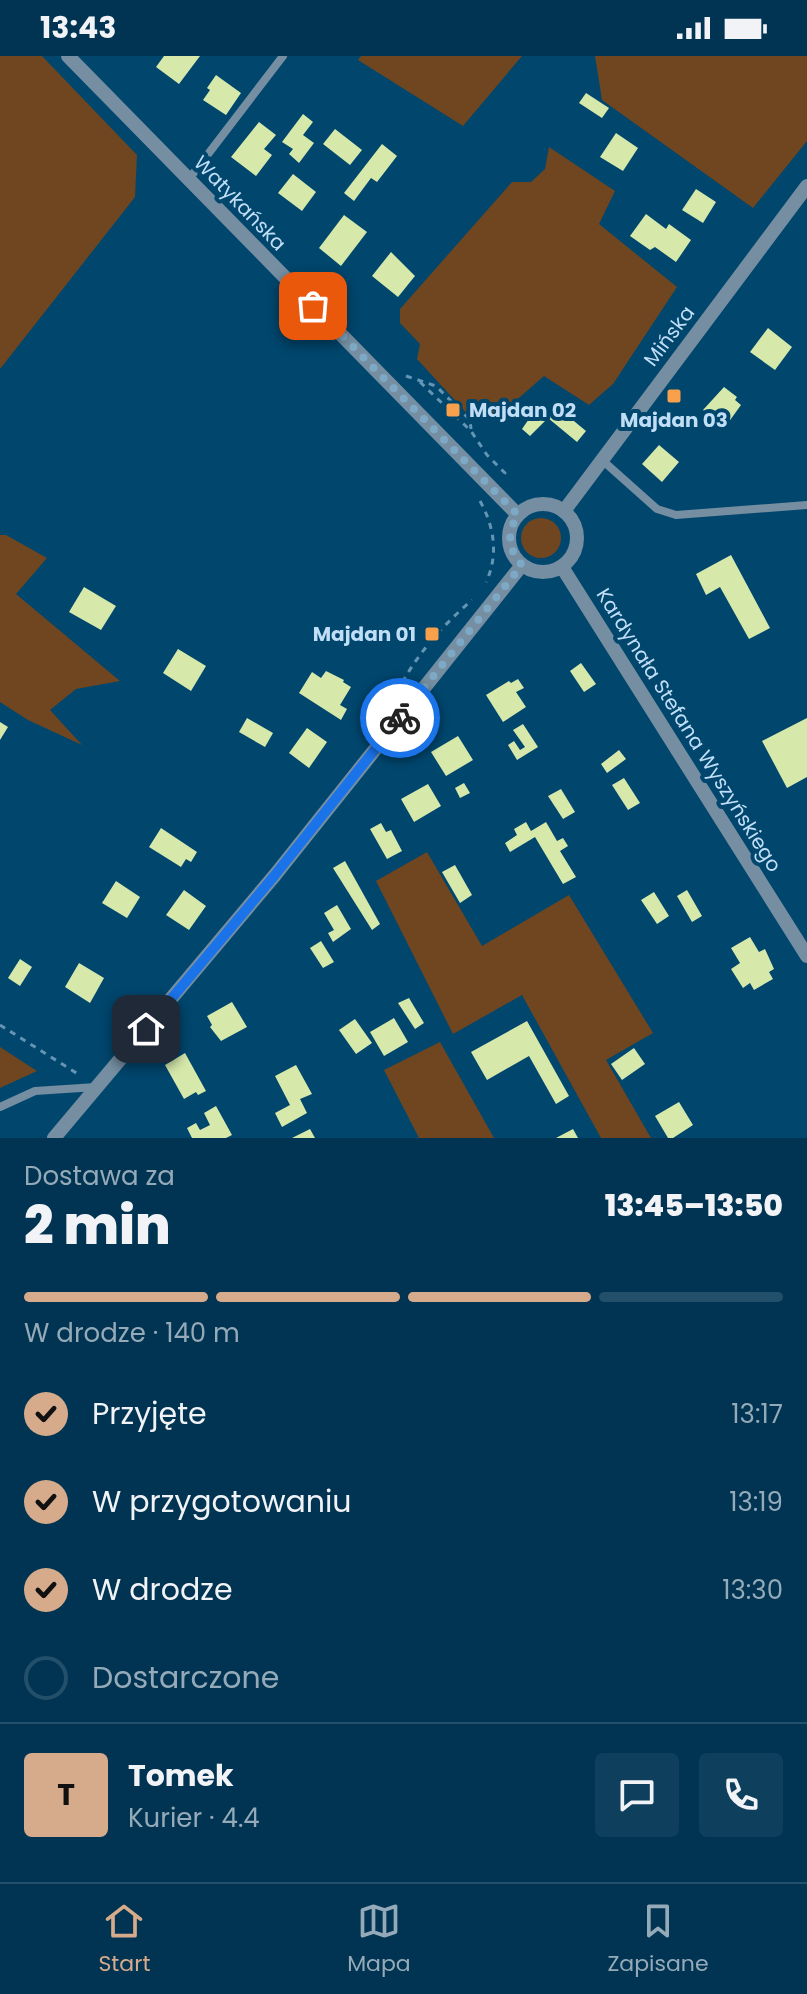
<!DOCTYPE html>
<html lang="pl">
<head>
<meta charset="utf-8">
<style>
  body { margin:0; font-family:Poppins,sans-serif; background:#0e3f5c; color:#f1f3f6; height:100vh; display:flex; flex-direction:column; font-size:30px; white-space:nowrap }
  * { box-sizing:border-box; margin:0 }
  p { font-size:26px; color:#95aab8 }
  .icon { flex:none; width:44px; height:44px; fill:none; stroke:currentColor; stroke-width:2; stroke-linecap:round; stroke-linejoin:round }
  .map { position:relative; height:1082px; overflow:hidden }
  .details { display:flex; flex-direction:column; background:#003452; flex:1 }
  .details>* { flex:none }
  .pin { position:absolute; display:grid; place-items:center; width:68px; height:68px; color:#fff; margin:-34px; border-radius:16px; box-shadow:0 4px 12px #0006 }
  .courier { position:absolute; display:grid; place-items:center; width:80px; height:80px; margin:-40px; border:6px solid #1a73e8; border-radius:50%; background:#fff; color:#222; box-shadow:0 2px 10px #0007 }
  .head em { font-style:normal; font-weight:800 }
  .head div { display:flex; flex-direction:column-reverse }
  .head { display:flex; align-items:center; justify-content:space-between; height:136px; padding:0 24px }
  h1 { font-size:52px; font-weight:800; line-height:60px }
  .bar { display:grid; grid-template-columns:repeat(4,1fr); gap:12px 8px; align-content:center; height:96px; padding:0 24px }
  .bar i { height:10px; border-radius:6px; background:#224f69 }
  .bar .active { background:#d6ab8b }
  .bar p { grid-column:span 4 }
  .line { display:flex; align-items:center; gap:20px; padding:0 24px; border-top:2px solid #224f69 }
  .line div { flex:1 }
  .round { display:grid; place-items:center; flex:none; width:84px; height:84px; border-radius:8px; background:#0e3f5c }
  ol { padding:0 24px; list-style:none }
  li { display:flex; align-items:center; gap:24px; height:88px }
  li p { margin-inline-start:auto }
  li .icon { padding:8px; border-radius:50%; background:#d6ab8b; color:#111; stroke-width:4 }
  li:last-child { color:#95aab8 }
  li i { width:44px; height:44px; border:4px solid #224f69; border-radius:50% }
  .status { display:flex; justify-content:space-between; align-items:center; height:56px; padding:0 40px; background:#003452; direction:ltr }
  .status svg { height:22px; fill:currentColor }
  .menu { display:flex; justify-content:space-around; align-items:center; height:112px; border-top:2px solid #224f69; background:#003452; font-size:22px; color:#95aab8 }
  .menu a { display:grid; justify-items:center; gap:4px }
  .menu .active { color:#d6ab8b }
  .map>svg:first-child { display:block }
</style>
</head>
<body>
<div class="status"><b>13:43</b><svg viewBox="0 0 49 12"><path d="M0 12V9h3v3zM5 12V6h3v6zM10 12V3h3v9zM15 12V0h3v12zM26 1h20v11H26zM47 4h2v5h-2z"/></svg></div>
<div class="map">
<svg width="807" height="1082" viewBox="0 0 807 1082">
  <rect width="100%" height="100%" fill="#00466d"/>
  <!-- green -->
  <g fill="#6f461f">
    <path d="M0 0H42L137 99 135 141 0 313Z"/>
    <path d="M361 0H522L463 70 358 4Z"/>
    <path d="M595 0H807V85L753 152 602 44Z"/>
    <path d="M549 91 615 135 599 168 677 231 613 328 589 349 544 320 503 356 473 364 417 303 420 288 400 267V253L512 126H531L545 113Z"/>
    <circle cx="541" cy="482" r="20"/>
    <path d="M0 479H6L47 502 16 538 120 625 76 633 50 654 82 689 28 664 0 646Z"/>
    <path d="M427 796 482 890 569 839 653 977 606 1004 651 1082H601L522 939 453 978 376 825Z"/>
    <path d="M440 986 494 1082H495H419L384 1014Z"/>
    <path d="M0 991 37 1015 0 1032Z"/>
  </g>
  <!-- building -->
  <g fill="#d6e9ab">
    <path d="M164 0H200L179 28 156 11Z"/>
    <path d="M216 19 241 37 226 59 203 44 210 34 207 32Z"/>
    <path d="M586 37 609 52 602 62 579 47Z"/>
    <path d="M303 58 313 66 303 79 314 87 299 107 289 98 293 93 282 86Z"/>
    <path d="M259 66 276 79 264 93 272 99 256 120 231 101Z"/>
    <path d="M335 73 362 94 350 109 323 88Z"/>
    <path d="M616 77 638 92 623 115 600 101Z"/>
    <path d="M382 88 397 100 377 126 371 122 354 145 344 137Z"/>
    <path d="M293 118 316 136 302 155 278 137Z"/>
    <path d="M696 133 716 146 703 167 682 154Z"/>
    <path d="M646 158 666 173 669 168 691 184 676 206 655 191 650 194 630 180Z"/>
    <path d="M344 159 367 176 341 210 319 192Z"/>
    <path d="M391 196 415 220 398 241 372 220Z"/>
    <path d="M768 272 792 291 775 314 750 296Z"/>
    <path d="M724 331 737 341 735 344 741 349 728 367 717 359 715 362 703 354Z"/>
    <path d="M540 347 552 357 557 351 586 375 577 386 548 362 530 380 522 373Z"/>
    <path d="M659 389 679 406 662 426 642 408Z"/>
    <path d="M731 499 770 572 749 583 720 531 706 539 696 518Z"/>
    <path d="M84 531 116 550 101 574 69 556Z"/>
    <path d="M178 593 206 610 191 635 163 617Z"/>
    <path d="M581 607 596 628 584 636 570 615Z"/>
    <path d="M326 615 344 624 343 626 351 631 340 649 347 653 341 664 299 637 312 616 321 622Z"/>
    <path d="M518 623 524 632 516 636 526 651 503 666 486 639 509 625 511 627Z"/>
    <path d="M247 662 273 677 265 691 239 676Z"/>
    <path d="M807 662V721L787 732 762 685Z"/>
    <path d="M0 666 8 671 0 684Z"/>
    <path d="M523 668 538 691 517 704 508 689 514 685 520 694 525 691 513 674Z"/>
    <path d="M307 672 327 686 309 712 289 697Z"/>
    <path d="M458 680 473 704 446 720 431 696Z"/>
    <path d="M619 694 626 703 607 717 601 708Z"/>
    <path d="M624 722 640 747 628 754 612 729Z"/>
    <path d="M464 727 470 737 460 742 455 732Z"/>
    <path d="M428 728 441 750 414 766 401 743Z"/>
    <path d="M561 733 575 756 563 763 548 740Z"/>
    <path d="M526 766 531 775 546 766 557 785 563 782 568 790 560 795 576 821 563 828 535 781 510 796 505 787 517 779 514 773Z"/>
    <path d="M381 767 386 776 391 774 402 795 387 803 370 773Z"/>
    <path d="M161 772 197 796 191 806 186 803 181 811 149 791Z"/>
    <path d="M345 805 380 868 372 874 333 812Z"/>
    <path d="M455 809 472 839 460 847 442 816Z"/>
    <path d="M116 825 140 841 127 862 102 847Z"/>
    <path d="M184 834 206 850 189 874 166 859Z"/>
    <path d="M687 834 702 860 692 866 677 840Z"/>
    <path d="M654 836 669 860 657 868 641 844Z"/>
    <path d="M337 849 351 873 333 886 328 877 334 874 324 857Z"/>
    <path d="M750 881 759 896 765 893 774 913 769 916 773 923 754 934 750 927 743 932 731 913 740 907 731 892Z"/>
    <path d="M321 885 334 906 323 912 310 892Z"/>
    <path d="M20 903 32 911 20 930 8 922Z"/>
    <path d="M79 907 104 922 90 947 65 931Z"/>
    <path d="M409 942 424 967 415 973 398 947Z"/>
    <path d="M232 946 247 971 221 985 210 971 212 969 207 960Z"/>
    <path d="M394 962 408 986 384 1000 370 976Z"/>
    <path d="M355 963 372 987 356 998 339 974Z"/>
    <path d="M527 965 569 1040 556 1048 529 1000 487 1024 471 996Z"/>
    <path d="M634 992 645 1008 622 1024 611 1008Z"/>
    <path d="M185 997 206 1035 198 1039 196 1036 184 1043 165 1009Z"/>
    <path d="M296 1009 312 1038 300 1043 307 1057 282 1071 275 1057 290 1049 275 1020Z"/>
    <path d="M679 1046 693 1069 673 1082H668L655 1060Z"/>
    <path d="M216 1050 232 1079 226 1082H192L187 1072 196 1067 200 1074 210 1069 204 1057Z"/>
    <path d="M310 1073 315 1082H292Z"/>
    <path d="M573 1073 578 1082H556Z"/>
  </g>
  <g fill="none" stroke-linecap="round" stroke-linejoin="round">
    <!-- path -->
    <g stroke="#6495b4" stroke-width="3" stroke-dasharray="6 6" stroke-linecap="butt">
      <path d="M406 320 436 330 470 364 471 373"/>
      <path d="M420 326 471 375 487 399 505 417 503 419"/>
      <path d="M480 445C494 470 499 499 486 526"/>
      <path d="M397 637C414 601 442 570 472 544"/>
      <path d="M0 969 78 1018"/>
    </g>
    <!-- minor -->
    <g stroke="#758ea1" stroke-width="8">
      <path d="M189 123 283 0"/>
      <path d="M602 404 657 453 676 459 807 449"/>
      <path d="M0 1051 35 1035 96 1031"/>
    </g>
    <!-- tertiary -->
    <g stroke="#758ea1" stroke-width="14">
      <path d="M68 0 518 459"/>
      <circle cx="543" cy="482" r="34"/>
      <path d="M564 455 807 130"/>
      <path d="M562 511 807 900"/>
      <path d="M54 1082 275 819 522 509"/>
    </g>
  </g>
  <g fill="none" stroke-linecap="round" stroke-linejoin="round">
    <!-- done -->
    <path stroke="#7da9c6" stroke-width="8" stroke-dasharray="0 14.4" d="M313 250 518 459C506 477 508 493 522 509L400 662"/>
    <!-- route -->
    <path stroke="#1a73e8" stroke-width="10" d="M146 973 275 819 400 662"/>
  </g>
  <!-- markers -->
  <g fill="#f9a04c" stroke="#00466d" stroke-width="3">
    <rect x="666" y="332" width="16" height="16" rx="4"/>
    <rect x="445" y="346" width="16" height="16" rx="4"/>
    <rect x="424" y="570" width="16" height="16" rx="4"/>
  </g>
  <g text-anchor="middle" stroke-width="8" stroke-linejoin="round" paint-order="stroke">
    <!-- street labels -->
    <g font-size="20" fill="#c0def6" stroke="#00466d">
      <text transform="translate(240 147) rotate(46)" y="7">Watykańska</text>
      <text transform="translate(669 280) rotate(-53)" y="7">Mińska</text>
      <text transform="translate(689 674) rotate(58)" y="7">Kardynała Stefana Wyszyńskiego</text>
    </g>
    <!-- poi labels -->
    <g font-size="20" font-weight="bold" fill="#c0def6" stroke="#00466d" text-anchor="start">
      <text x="469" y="361">Majdan 02</text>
      <text x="674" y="371" text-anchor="middle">Majdan 03</text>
      <text x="416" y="585" text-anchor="end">Majdan 01</text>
    </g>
  </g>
</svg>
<div class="pin" style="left:313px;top:250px;background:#ea580c"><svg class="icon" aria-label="bag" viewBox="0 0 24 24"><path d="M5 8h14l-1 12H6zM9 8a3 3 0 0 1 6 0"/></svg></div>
<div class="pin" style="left:146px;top:973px;background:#1f2937"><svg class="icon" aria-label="home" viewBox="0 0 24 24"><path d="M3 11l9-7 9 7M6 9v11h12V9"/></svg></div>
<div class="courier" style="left:400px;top:662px"><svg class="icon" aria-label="bike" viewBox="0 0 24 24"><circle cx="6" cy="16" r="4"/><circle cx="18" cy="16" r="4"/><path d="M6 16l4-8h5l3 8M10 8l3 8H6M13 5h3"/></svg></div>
</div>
<section class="details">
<div class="head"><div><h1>2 min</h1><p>Dostawa za</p></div><em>13:45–13:50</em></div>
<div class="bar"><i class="active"></i><i class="active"></i><i class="active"></i><i></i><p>W drodze · 140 m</p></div>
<ol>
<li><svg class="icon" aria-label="check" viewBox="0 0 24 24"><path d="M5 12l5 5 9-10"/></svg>Przyjęte<p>13:17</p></li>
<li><svg class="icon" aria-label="check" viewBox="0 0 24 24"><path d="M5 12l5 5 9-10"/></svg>W przygotowaniu<p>13:19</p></li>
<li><svg class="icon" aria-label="check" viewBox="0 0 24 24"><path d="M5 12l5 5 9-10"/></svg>W drodze<p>13:30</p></li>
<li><i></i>Dostarczone</li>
</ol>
<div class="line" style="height:144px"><b class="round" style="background:#d6ab8b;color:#111">T</b><div><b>Tomek</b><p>Kurier · 4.4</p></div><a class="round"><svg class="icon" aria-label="chat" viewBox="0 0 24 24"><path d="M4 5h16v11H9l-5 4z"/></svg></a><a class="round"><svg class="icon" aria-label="phone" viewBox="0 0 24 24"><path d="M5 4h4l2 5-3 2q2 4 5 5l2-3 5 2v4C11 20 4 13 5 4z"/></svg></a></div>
</section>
<nav class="menu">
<a class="active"><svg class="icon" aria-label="home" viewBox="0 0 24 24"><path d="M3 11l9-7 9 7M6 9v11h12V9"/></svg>Start</a>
<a><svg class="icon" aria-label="map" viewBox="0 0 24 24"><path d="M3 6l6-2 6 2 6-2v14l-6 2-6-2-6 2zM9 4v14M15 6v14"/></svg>Mapa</a>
<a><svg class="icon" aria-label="saved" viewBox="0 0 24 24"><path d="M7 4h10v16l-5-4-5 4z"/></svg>Zapisane</a>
</nav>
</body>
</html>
